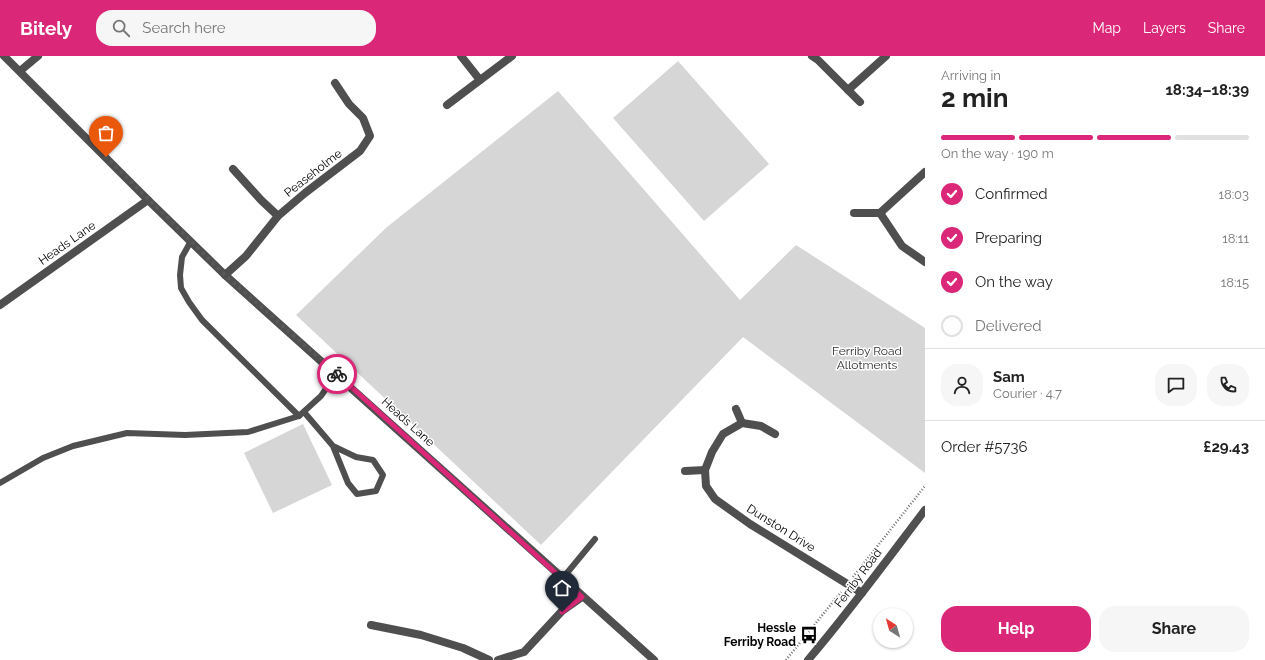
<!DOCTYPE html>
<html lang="en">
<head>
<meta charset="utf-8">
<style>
  body { margin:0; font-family:Raleway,sans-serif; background:#f6f6f6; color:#222; height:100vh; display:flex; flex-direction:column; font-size:15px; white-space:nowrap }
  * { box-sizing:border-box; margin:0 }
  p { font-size:13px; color:#767676 }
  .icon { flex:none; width:22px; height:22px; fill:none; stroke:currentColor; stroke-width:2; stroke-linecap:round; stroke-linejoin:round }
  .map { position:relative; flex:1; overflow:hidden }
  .drawer { display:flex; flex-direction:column; background:#fff; width:340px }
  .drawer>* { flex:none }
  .needle { width:26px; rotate:323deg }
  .fabs { position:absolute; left:873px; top:552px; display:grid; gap:8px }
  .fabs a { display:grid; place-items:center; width:40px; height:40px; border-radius:50%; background:#fff; box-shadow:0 1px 3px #0004; font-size:20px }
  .pin { position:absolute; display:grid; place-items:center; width:34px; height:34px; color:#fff; margin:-41px -17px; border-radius:50% 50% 50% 0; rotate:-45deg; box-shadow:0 0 4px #0007 }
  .pin .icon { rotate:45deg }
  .courier { position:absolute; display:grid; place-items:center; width:40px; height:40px; margin:-20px; border:3px solid #db2777; border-radius:50%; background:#fff; color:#222; box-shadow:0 1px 5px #0007 }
  .summary em { font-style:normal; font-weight:700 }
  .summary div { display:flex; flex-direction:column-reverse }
  .summary { display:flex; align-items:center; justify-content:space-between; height:68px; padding:0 16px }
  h1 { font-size:26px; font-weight:700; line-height:30px }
  .bar { display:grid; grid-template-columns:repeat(4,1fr); gap:6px 4px; align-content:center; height:48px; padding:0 16px }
  .bar i { height:5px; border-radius:3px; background:#e0e0e0 }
  .bar .active { background:#db2777 }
  .bar p { grid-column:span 4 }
  .line { display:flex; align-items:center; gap:10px; padding:0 16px; border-top:1px solid #e0e0e0 }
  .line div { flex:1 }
  .round { display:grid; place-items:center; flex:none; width:42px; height:42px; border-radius:16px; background:#f6f6f6 }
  ol { padding:0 16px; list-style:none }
  li { display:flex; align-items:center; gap:12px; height:44px }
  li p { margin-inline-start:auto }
  li .icon { padding:4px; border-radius:50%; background:#db2777; color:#fff; stroke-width:4 }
  li:last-child { color:#767676 }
  li i { width:22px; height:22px; border:2px solid #e0e0e0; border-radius:50% }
  .action { display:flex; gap:8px; margin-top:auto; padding:8px 16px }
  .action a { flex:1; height:46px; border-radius:16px; background:#db2777; color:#fff; font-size:16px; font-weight:700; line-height:46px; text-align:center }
  .action a+a { background:#f6f6f6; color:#222 }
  header { display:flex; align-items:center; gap:24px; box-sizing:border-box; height:56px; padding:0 20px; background:#db2777; color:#fff }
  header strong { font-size:19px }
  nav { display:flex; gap:22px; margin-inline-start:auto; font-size:14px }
  .search { width:280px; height:36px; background:#f6f6f6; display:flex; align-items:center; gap:10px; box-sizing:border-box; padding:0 14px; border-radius:16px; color:#767676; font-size:15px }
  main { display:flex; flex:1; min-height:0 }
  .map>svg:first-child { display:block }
</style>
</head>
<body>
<header>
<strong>Bitely</strong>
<div class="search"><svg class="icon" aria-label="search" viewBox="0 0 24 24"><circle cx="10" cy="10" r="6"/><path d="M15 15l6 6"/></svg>Search here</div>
<nav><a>Map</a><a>Layers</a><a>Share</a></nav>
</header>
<main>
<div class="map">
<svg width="925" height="604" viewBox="0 0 925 604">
  <rect width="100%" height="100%" fill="#fff"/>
  <!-- green -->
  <g fill="#d6d6d6">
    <path d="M678 5 769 108 704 165 613 62Z"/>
    <path d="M558 35 740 244 796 189 925 272V417L743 281 541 489 296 259 387 171Z"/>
    <path d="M303 368 332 429 273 457 244 397Z"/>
  </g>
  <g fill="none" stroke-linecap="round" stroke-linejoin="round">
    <!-- path -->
    <g stroke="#717171" stroke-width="2.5" stroke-dasharray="1 2" stroke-linecap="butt">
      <path d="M853 521 925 430"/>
      <path d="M786 604 841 536"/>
    </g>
    <!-- service -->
    <g stroke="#4f4f4f" stroke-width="6">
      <path d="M191 185 182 201 180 219 181 232 189 246 202 264 299 360"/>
      <path d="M304 356 333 390 348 427 357 438 376 435 383 419 373 404 356 401 333 390"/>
      <path d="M0 427 43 402 73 390 127 377 185 379 248 376 299 360 321 340 336 318"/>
      <path d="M562 523 595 483"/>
    </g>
    <!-- minor -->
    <g stroke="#4f4f4f" stroke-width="8">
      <path d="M461 0 480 24"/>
      <path d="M812 0 818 4 860 46"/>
      <path d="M20 15 38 0"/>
      <path d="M848 34 886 0"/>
      <path d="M447 49 512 0"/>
      <path d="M233 113 261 144 278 160"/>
      <path d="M925 116 880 157 902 190 925 206"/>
      <path d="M854 157H880"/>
      <path d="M225 219 246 200 278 160 305 137 360 95 370 80 363 62 349 48 335 27"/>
      <path d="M0 249 148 144"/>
      <path d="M736 353 742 367"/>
      <path d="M775 378 761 370 742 367 723 378 712 396 705 414 706 430 715 443 750 468 862 537"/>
      <path d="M685 415 705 414"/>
      <path d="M371 569 421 579 463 592 489 604"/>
      <path d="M498 604 524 596 562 555 582 541"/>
    </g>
    <!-- tertiary -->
    <g stroke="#4f4f4f" stroke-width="8">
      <path d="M4 0 148 144 225 219 654 604"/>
      <path d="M808 604C849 556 887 504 925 454"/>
    </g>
  </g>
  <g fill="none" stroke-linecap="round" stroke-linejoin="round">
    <!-- done -->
    <path stroke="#595959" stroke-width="4" stroke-dasharray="0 7.2" d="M106 101 225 219 337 318"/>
    <!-- route -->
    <path stroke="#db2777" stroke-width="5" d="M337 318 582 541 562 556"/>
  </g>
  <!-- icons -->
  <defs>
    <g id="bus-bare" transform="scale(1.38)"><path d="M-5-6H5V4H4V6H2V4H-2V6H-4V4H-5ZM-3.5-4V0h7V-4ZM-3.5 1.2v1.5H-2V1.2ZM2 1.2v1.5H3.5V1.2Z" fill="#000" stroke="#fff" stroke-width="2.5" paint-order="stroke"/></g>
  </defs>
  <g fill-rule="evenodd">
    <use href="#bus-bare" x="809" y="579"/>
  </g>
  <g text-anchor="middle" stroke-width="3" stroke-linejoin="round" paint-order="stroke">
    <!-- street labels -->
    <g font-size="12" fill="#000" stroke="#fff">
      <text transform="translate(313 117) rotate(-38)" y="4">Peaseholme</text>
      <text transform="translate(67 187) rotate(-35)" y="4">Heads Lane</text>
      <text transform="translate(408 366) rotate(42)" y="4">Heads Lane</text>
      <text transform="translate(781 472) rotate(32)" y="4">Dunston Drive</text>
      <text transform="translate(858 522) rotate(-53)" y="4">Ferriby Road</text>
    </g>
    <!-- park labels -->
    <g font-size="12" fill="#2d2d2d" stroke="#fff">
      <text x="867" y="299">Ferriby Road<tspan x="867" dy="14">Allotments</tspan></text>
    </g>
    <!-- poi labels -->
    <g font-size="12" font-weight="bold" fill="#000" stroke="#fff" text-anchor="end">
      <text x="796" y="576">Hessle<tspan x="796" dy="14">Ferriby Road</tspan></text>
    </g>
  </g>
</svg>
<div class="fabs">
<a><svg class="needle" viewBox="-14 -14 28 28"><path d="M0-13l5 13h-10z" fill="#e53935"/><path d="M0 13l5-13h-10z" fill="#767676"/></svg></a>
</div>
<div class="pin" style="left:106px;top:101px;background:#ea580c"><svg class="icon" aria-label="bag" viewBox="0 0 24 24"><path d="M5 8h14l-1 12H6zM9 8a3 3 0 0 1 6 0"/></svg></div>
<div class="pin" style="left:562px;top:556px;background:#1f2937"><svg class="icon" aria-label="home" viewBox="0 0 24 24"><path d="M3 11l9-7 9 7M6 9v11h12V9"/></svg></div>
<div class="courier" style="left:337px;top:318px"><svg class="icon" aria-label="bike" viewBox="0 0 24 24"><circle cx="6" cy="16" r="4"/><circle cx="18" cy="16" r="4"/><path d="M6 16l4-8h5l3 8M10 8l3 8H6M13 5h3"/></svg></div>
</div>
<section class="drawer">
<div class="summary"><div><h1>2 min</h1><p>Arriving in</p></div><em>18:34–18:39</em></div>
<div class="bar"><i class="active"></i><i class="active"></i><i class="active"></i><i></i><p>On the way · 190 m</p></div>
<ol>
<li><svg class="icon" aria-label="check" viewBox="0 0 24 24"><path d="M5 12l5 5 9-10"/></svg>Confirmed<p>18:03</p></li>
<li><svg class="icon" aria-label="check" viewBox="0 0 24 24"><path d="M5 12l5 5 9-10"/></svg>Preparing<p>18:11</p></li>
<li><svg class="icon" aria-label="check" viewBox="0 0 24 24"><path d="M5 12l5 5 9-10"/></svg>On the way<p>18:15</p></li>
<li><i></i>Delivered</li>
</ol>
<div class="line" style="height:72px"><a class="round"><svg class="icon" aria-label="person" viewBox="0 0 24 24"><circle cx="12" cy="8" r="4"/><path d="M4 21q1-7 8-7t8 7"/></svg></a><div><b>Sam</b><p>Courier · 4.7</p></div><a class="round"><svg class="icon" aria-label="chat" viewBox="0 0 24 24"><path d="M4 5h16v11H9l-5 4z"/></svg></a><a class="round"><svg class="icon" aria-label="phone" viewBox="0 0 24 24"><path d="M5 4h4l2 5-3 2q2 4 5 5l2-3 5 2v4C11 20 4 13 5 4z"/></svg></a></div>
<div class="line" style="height:52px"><div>Order #5736</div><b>£29.43</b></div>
<div class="action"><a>Help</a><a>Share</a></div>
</section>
</main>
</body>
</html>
